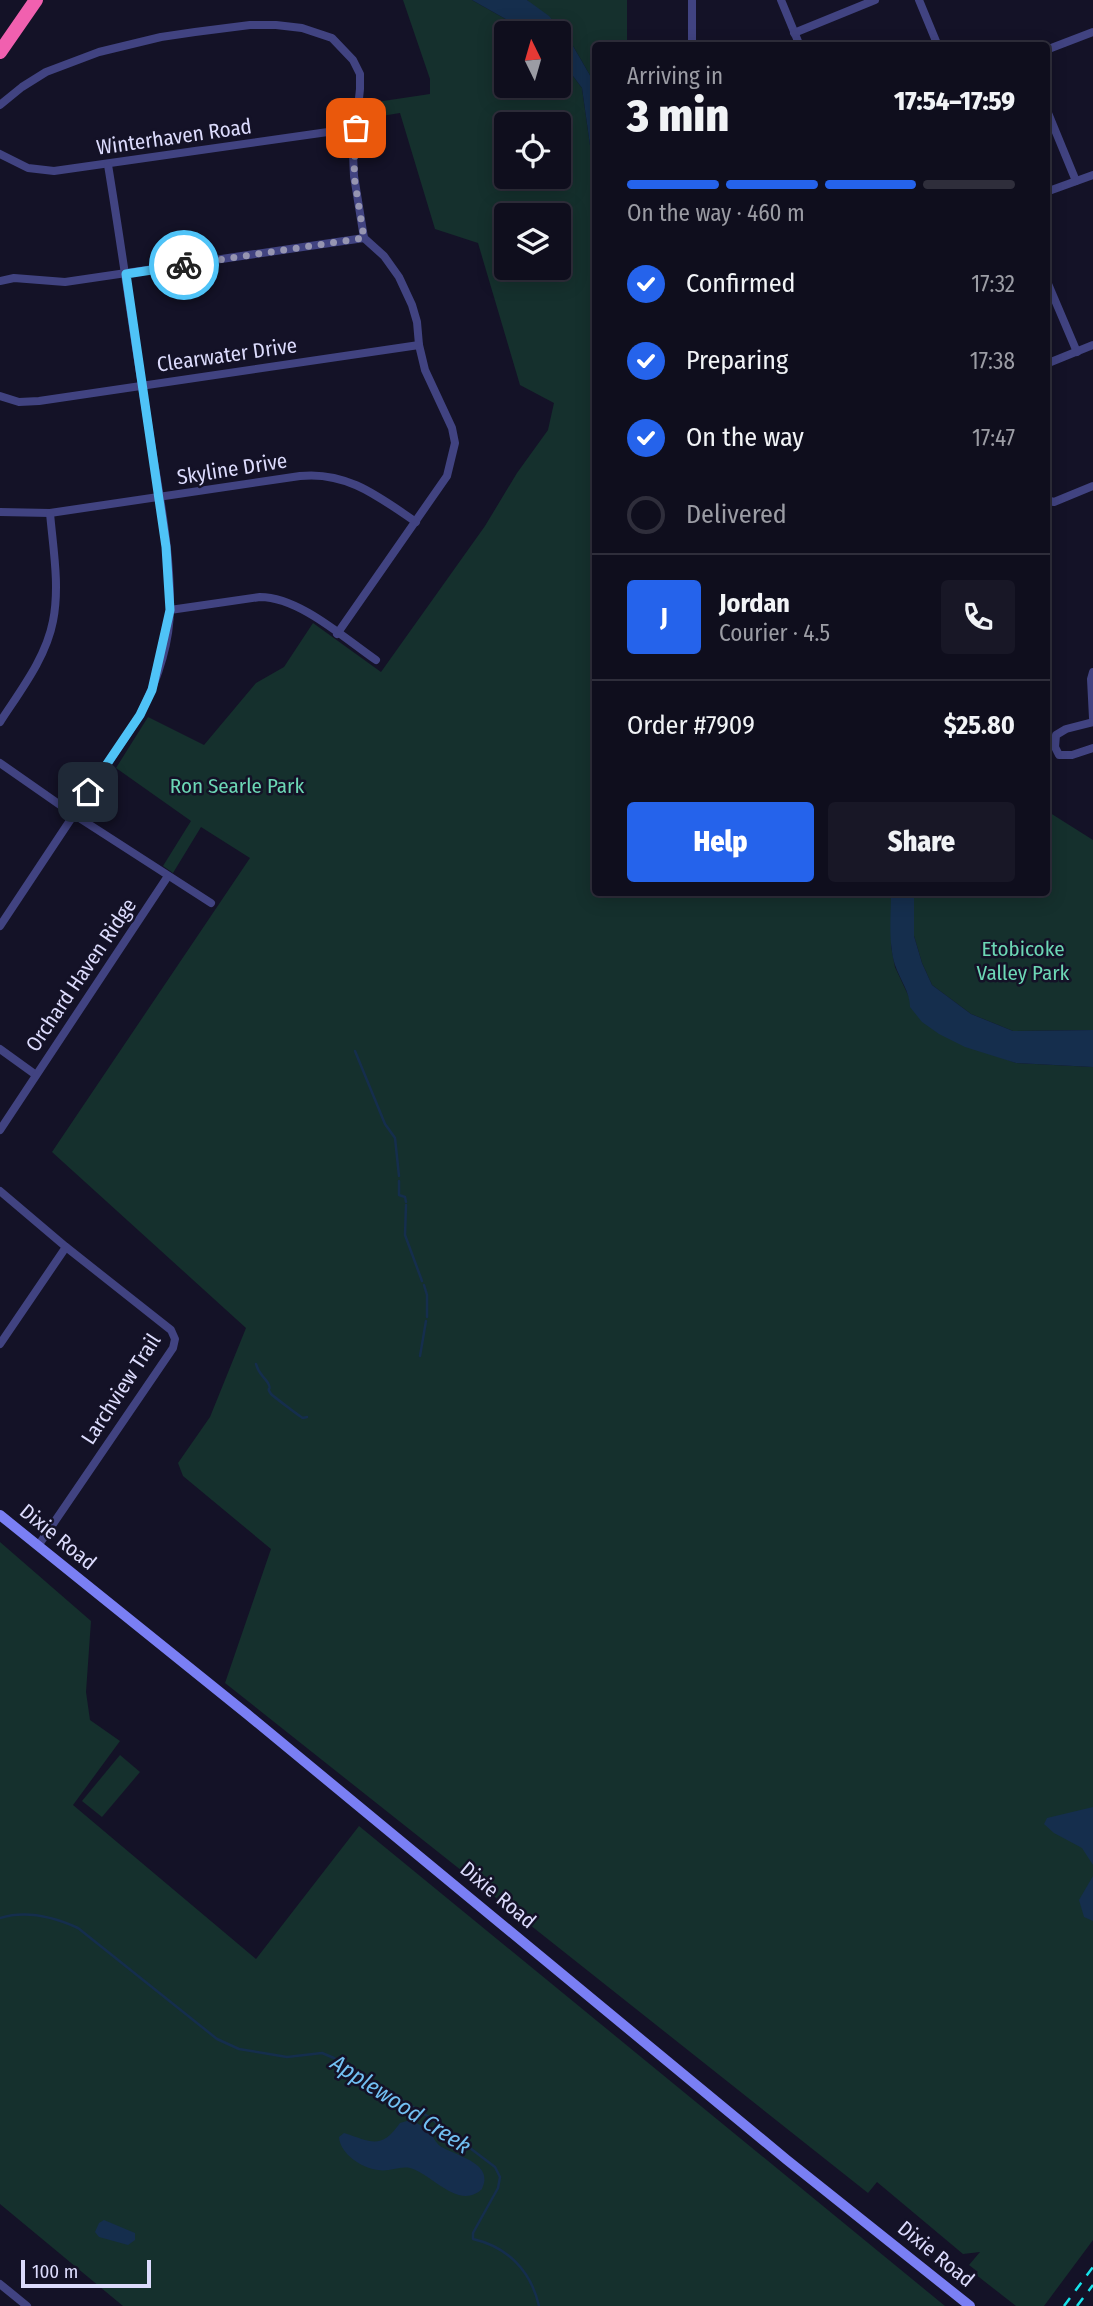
<!DOCTYPE html>
<html lang="en">
<head>
<meta charset="utf-8">
<style>
  body { margin:0; font-family:"Fira Sans Condensed",sans-serif; background:#181726; color:#f1f3f6; height:100vh; display:flex; flex-direction:column; font-size:26px; white-space:nowrap }
  * { box-sizing:border-box; margin:0 }
  p { font-size:23px; color:#9b9ca4 }
  .icon { flex:none; width:38px; height:38px; fill:none; stroke:currentColor; stroke-width:2; stroke-linecap:round; stroke-linejoin:round }
  .map { position:relative; flex:1; overflow:hidden }
  .side { position:absolute; left:592px; top:42px; width:458px; height:854px; display:flex; flex-direction:column; background:#0f0e1d; border-radius:7px; box-shadow:0 4px 18px #0003,0 0 0 2px #2f2e3b }
  .side>* { flex:none }
  .needle { width:46px; rotate:355deg }
  .buttons { position:absolute; left:494px; top:21px; display:grid; gap:14px }
  .buttons a { display:grid; place-items:center; width:77px; height:77px; border-radius:7px; background:#0f0e1d; box-shadow:0 4px 18px #0003,0 0 0 2px #2f2e3b; font-size:35px }
  .scale { position:absolute; left:21px; bottom:18px; width:130px; box-sizing:border-box; padding-left:7px; border:4px solid #dcdbfc; border-top:0; font-size:19px; line-height:24px; white-space:nowrap; color:#dcdbfc; -webkit-text-stroke:5px #141227; paint-order:stroke }
  .pin { position:absolute; display:grid; place-items:center; width:60px; height:60px; color:#fff; margin:-30px; border-radius:14px; box-shadow:0 4px 10px #0006 }
  .courier { position:absolute; display:grid; place-items:center; width:70px; height:70px; margin:-35px; border:5px solid #4fc3f7; border-radius:50%; background:#fff; color:#222; box-shadow:0 2px 9px #0007 }
  .headline em { font-style:normal; font-weight:800 }
  .headline div { display:flex; flex-direction:column-reverse }
  .headline { display:flex; align-items:center; justify-content:space-between; height:119px; padding:0 35px }
  h1 { font-size:46px; font-weight:800; line-height:52px }
  .bar { display:grid; grid-template-columns:repeat(4,1fr); gap:10px 7px; align-content:center; height:84px; padding:0 35px }
  .bar i { height:9px; border-radius:5px; background:#2f2e3b }
  .bar .selected { background:#2563eb }
  .bar p { grid-column:span 4 }
  .line { display:flex; align-items:center; gap:18px; padding:0 35px; border-top:2px solid #2f2e3b }
  .line div { flex:1 }
  .round { display:grid; place-items:center; flex:none; width:74px; height:74px; border-radius:7px; background:#181726 }
  ol { padding:0 35px; list-style:none }
  li { display:flex; align-items:center; gap:21px; height:77px }
  li p { margin-inline-start:auto }
  li .icon { padding:7px; border-radius:50%; background:#2563eb; color:#fff; stroke-width:4 }
  li:last-child { color:#9b9ca4 }
  li i { width:38px; height:38px; border:4px solid #2f2e3b; border-radius:50% }
  .primary-button { display:flex; gap:14px; margin-top:auto; padding:14px 35px }
  .primary-button a { flex:1; height:80px; border-radius:7px; background:#2563eb; color:#fff; font-size:28px; font-weight:800; line-height:80px; text-align:center }
  .primary-button a+a { background:#181726; color:#f1f3f6 }
  .map>svg:first-child { display:block }
</style>
</head>
<body>
<div class="map">
<svg width="1093" height="2306" viewBox="0 0 1093 2306">
  <rect width="100%" height="100%" fill="#141227"/>
  <!-- green -->
  <g fill="#15302d" fill-rule="evenodd">
    <path d="M403 0H472L530 33H506V86H558V56L582 88 595 181V892L891 893V946L895 967 910 999 992 1054 1016 1063 1093 1067V2240L1044 2306H1016L975 2274 978 2272 969 2265 980 2252 963 2254 877 2182 868 2193 225 1683 271 1549 183 1476 178 1463 210 1417 246 1328 52 1152 250 858 201 827 173 873 163 866 191 821 116 768 148 717 204 745 256 683 284 667 313 623 381 672 485 526 517 473 548 430 554 403 520 385 478 243 435 229 400 113 363 119V104L430 94V79ZM506 124H558V177H506ZM506 215H558V268H506Z"/>
    <path d="M527 0H627V45L595 46V84L573 46Z"/>
    <path d="M1047 811 1093 840V1030L1013 1031 971 1014 932 985 922 963 914 936V893L1046 892Z"/>
    <path d="M0 1542 91 1621 86 1692 90 1720 120 1741 73 1805 256 1959 359 1826 945 2306H123L0 2204Z"/>
    <path d="M120 1755 140 1772 102 1817 82 1801Z"/>
  </g>
  <!-- water -->
  <g fill="#152e4d">
    <path d="M472 0H527L549 16 573 46 595 84V181L582 88 558 56V33H530Z"/>
    <path d="M891 893H914V936L922 963 932 985 971 1014 1013 1031 1093 1030V1067L1016 1063 965 1047 939 1034 922 1022 910 1007C910 992 900 980 895 965 888 942 891 916 891 893Z"/>
    <path d="M1093 1807V1865L1082 1848 1054 1833 1044 1824 1047 1818Z"/>
    <path d="M1093 1876V1921L1084 1917 1079 1900Z"/>
    <path d="M410 2120C417 2123 425 2127 429 2132 434 2137 435 2142 440 2146 456 2156 495 2163 482 2189 459 2211 432 2174 410 2168 399 2166 389 2172 378 2170 362 2168 340 2154 339 2137L344 2133C372 2142 381 2150 400 2123Z"/>
    <path d="M104 2220 135 2233V2240L128 2245 99 2237 95 2232 99 2223Z"/>
  </g>
  <g fill="none" stroke-linecap="round" stroke-linejoin="round">
    <!-- stream -->
    <g stroke="#152e4d" stroke-width="2.5">
      <path d="M355 1051 385 1124 395 1138 399 1176"/>
      <path d="M399 1181V1195L405 1197 406 1202"/>
      <path d="M406 1205 405 1235 422 1281"/>
      <path d="M424 1285 427 1295V1317"/>
      <path d="M420 1356 426 1321"/>
      <path d="M256 1364C259 1375 263 1375 268 1383 273 1393 265 1385 271 1394 273 1396 299 1416 303 1418L307 1417"/>
      <path d="M0 1918C26 1910 54 1917 78 1928L217 2039 239 2049 287 2057 322 2053 334 2058 429 2117 495 2167 500 2177 498 2188 473 2233V2239C508 2247 531 2271 539 2306"/>
    </g>
    <!-- minor -->
    <g stroke="#414381" stroke-width="8">
      <path d="M692 0V46"/>
      <path d="M781 0 800 46"/>
      <path d="M919 0 938 46"/>
      <path d="M794 33 875 0"/>
      <path d="M1046 50 1093 32"/>
      <path d="M0 105 22 87 46 72 99 52 161 37 195 32 250 25H276L302 28 332 38 353 60 360 74V89L353 154 354 176 364 238 384 256 399 277 412 305 417 322 419 345 425 370 452 428 455 443 447 476 337 634"/>
      <path d="M1046 108 1076 181"/>
      <path d="M0 154 28 168 54 171 356 128"/>
      <path d="M1046 192 1093 175"/>
      <path d="M1046 279 1077 352"/>
      <path d="M0 281 14 278 65 282 364 238"/>
      <path d="M1046 364 1093 345"/>
      <path d="M0 396 19 402 39 401 419 345"/>
      <path d="M1046 500 1054 502 1093 486"/>
      <path d="M0 512 50 513 300 476C347 471 379 497 416 522"/>
      <path d="M170 610 260 597C299 597 344 638 376 660"/>
      <path d="M1093 672 1091 679 1093 718"/>
      <path d="M0 722C20 691 46 658 53 621 60 586 53 548 50 513"/>
      <path d="M1093 722 1066 729 1056 735 1055 747 1059 755H1072L1093 748"/>
      <path d="M0 763 73 814 211 903"/>
      <path d="M0 926 140 715C156 683 170 644 170 608 171 544 156 480 147 417 133 333 122 249 108 165"/>
      <path d="M0 1049 36 1075"/>
      <path d="M0 1130 168 876"/>
      <path d="M0 1191 66 1247 171 1330 175 1339 173 1348 38 1546"/>
      <path d="M0 1344 66 1247"/>
      <path d="M0 2284 27 2306"/>
    </g>
    <!-- secondary -->
    <path stroke="#7a7ff4" stroke-width="10" d="M0 1515 247 1714 787 2160 970 2306"/>
    <!-- motorway -->
    <path stroke="#f160af" stroke-width="14" d="M0 52 36 0"/>
    <!-- rail -->
    <g stroke="#17e4eb" stroke-width="2.5" stroke-dasharray="10 9" stroke-linecap="butt">
      <path d="M1064 2306 1093 2267"/>
      <path d="M1077 2306 1093 2285"/>
    </g>
  </g>
  <g fill="none" stroke-linecap="round" stroke-linejoin="round">
    <!-- done -->
    <path stroke="#9695b1" stroke-width="7" stroke-dasharray="0 12.6" d="M184 265 364 238 354 176 356 128"/>
    <!-- route -->
    <path stroke="#4fc3f7" stroke-width="9" d="M88 792 140 715 152 690 170 610 166 547 126 274 184 265"/>
  </g>
  <g text-anchor="middle" stroke-width="5" stroke-linejoin="round" paint-order="stroke">
    <!-- street labels -->
    <g font-size="21" fill="#dcdbfc" stroke="#141227">
      <text transform="translate(174 137) rotate(-8)" y="7">Winterhaven Road</text>
      <text transform="translate(227 355) rotate(-8)" y="7">Clearwater Drive</text>
      <text transform="translate(232 469) rotate(-9)" y="7">Skyline Drive</text>
      <text transform="translate(81 975) rotate(-56)" y="7">Orchard Haven Ridge</text>
      <text transform="translate(121 1389) rotate(-57)" y="7">Larchview Trail</text>
      <text transform="translate(58 1537) rotate(39)" y="7">Dixie Road</text>
      <text transform="translate(498 1895) rotate(40)" y="7">Dixie Road</text>
      <text transform="translate(936 2254) rotate(39)" y="7">Dixie Road</text>
    </g>
    <!-- park labels -->
    <g font-size="21" fill="#6cd7b5" stroke="#141227">
      <text x="237" y="793">Ron Searle Park</text>
      <text x="1023" y="956">Etobicoke<tspan x="1023" dy="24">Valley Park</tspan></text>
    </g>
    <!-- water labels -->
    <g font-size="23" font-style="italic" fill="#72c0f3" stroke="#141227">
      <text transform="translate(401 2104) rotate(33)" y="8">Applewood Creek</text>
    </g>
  </g>
</svg>
<div class="buttons">
<a><svg class="needle" viewBox="-14 -14 28 28"><path d="M0-13l5 13h-10z" fill="#e53935"/><path d="M0 13l5-13h-10z" fill="#9b9ca4"/></svg></a>
<a><svg class="icon" aria-label="locate" viewBox="0 0 24 24"><circle cx="12" cy="12" r="6"/><path d="M12 2v4M12 18v4M2 12h4M18 12h4"/></svg></a>
<a><svg class="icon" aria-label="layers" viewBox="0 0 24 24"><path d="M12 4l9 5-9 5-9-5zM3 14l9 5 9-5"/></svg></a>
</div>
<div class="scale">100 m</div>
<div class="pin" style="left:356px;top:128px;background:#ea580c"><svg class="icon" aria-label="bag" viewBox="0 0 24 24"><path d="M5 8h14l-1 12H6zM9 8a3 3 0 0 1 6 0"/></svg></div>
<div class="pin" style="left:88px;top:792px;background:#1f2937"><svg class="icon" aria-label="home" viewBox="0 0 24 24"><path d="M3 11l9-7 9 7M6 9v11h12V9"/></svg></div>
<div class="courier" style="left:184px;top:265px"><svg class="icon" aria-label="bike" viewBox="0 0 24 24"><circle cx="6" cy="16" r="4"/><circle cx="18" cy="16" r="4"/><path d="M6 16l4-8h5l3 8M10 8l3 8H6M13 5h3"/></svg></div>
<section class="side">
<div class="headline"><div><h1>3 min</h1><p>Arriving in</p></div><em>17:54–17:59</em></div>
<div class="bar"><i class="selected"></i><i class="selected"></i><i class="selected"></i><i></i><p>On the way · 460 m</p></div>
<ol>
<li><svg class="icon" aria-label="check" viewBox="0 0 24 24"><path d="M5 12l5 5 9-10"/></svg>Confirmed<p>17:32</p></li>
<li><svg class="icon" aria-label="check" viewBox="0 0 24 24"><path d="M5 12l5 5 9-10"/></svg>Preparing<p>17:38</p></li>
<li><svg class="icon" aria-label="check" viewBox="0 0 24 24"><path d="M5 12l5 5 9-10"/></svg>On the way<p>17:47</p></li>
<li><i></i>Delivered</li>
</ol>
<div class="line" style="height:126px"><b class="round" style="background:#2563eb;color:#fff">J</b><div><b>Jordan</b><p>Courier · 4.5</p></div><a class="round"><svg class="icon" aria-label="phone" viewBox="0 0 24 24"><path d="M5 4h4l2 5-3 2q2 4 5 5l2-3 5 2v4C11 20 4 13 5 4z"/></svg></a></div>
<div class="line" style="height:91px"><div>Order #7909</div><b>$25.80</b></div>
<div class="primary-button"><a>Help</a><a>Share</a></div>
</section>
</div>
</body>
</html>
